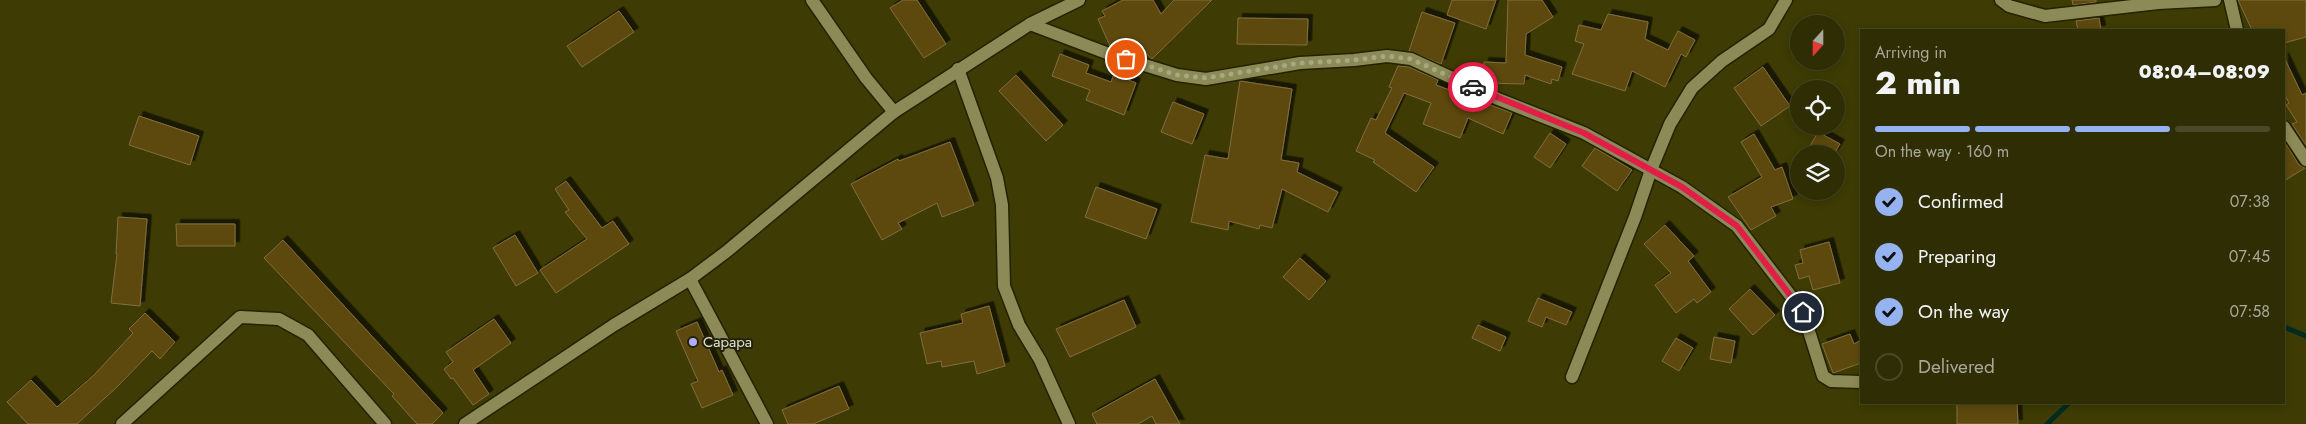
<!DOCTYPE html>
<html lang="en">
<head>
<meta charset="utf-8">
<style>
  body { margin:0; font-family:Jost,sans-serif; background:#36350d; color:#f1f3f6; height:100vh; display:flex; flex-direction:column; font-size:19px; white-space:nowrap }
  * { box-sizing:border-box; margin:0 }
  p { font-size:16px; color:#a7a89a }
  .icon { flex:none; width:28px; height:28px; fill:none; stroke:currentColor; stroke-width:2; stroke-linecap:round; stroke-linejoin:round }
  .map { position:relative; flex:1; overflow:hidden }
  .side { position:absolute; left:1860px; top:29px; width:425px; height:375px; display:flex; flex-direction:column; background:#2e2d03; border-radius:0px; box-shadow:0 2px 8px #0003,0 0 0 1px #494925 }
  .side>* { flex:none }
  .needle { width:32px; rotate:201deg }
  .tools { position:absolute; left:1790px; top:15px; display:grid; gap:10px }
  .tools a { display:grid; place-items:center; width:55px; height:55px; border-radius:50%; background:#2e2d03; box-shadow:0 2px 8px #0003,0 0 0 1px #494925; font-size:25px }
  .pin { position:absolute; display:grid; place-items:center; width:42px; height:42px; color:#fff; margin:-21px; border:2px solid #fff; border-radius:50%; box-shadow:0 1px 5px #0007 }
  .courier { position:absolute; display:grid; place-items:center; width:50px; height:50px; margin:-25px; border:4px solid #e11d48; border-radius:50%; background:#fff; color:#222; box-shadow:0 1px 6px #0007 }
  .headline em { font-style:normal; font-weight:800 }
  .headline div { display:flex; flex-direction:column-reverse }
  .headline { display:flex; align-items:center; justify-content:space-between; height:85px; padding:0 15px }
  h1 { font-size:32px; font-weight:800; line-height:38px }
  .bar { display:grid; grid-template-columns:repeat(4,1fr); gap:8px 5px; align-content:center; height:60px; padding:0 15px }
  .bar i { height:6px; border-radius:4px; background:#494925 }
  .bar .active { background:#95b2f1 }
  .bar p { grid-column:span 4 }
  ol { padding:0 15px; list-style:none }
  li { display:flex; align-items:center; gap:15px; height:55px }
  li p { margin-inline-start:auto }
  li .icon { padding:5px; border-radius:50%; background:#95b2f1; color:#111; stroke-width:4 }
  li:last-child { color:#a7a89a }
  li i { width:28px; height:28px; border:2px solid #494925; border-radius:50% }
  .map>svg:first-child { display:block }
</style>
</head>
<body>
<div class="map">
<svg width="2306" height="424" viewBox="0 0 2306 424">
  <defs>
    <filter id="shadow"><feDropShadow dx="4.5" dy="-4.5" stdDeviation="0" flood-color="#0009"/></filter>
  </defs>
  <rect width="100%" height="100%" fill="#3e3c04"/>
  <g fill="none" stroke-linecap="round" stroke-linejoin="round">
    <!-- stream -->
    <g stroke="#022c1f" stroke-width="5">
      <path d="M2284 327 2306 336"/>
      <path d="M2047 424 2070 402"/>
    </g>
  </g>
  <!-- building -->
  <g fill="#5d4810" stroke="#826e3d" filter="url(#shadow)">
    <path d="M903 0H917L946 44 924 58 890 8Z"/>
    <path d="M1123 0H1153L1161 14 1174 0H1212L1152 59 1131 39 1127 51 1110 46 1098 19 1105 16 1102 11Z"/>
    <path d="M1452 0H1496L1486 29 1447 15Z"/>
    <path d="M1508 0H1542L1553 17 1526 34 1525 55 1562 67 1558 81 1552 79 1551 84 1525 75 1524 84 1484 83V62L1506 63Z"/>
    <path d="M2072 0H2096V2L2073 5Z"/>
    <path d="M2238 0H2306V37L2284 43V30H2252Z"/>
    <path d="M619 11 634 32 582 67 567 46Z"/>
    <path d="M1422 12 1455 23 1441 64 1409 51Z"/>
    <path d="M1608 14 1648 22 1645 39 1668 50 1678 31 1695 40 1686 57 1681 54 1665 87 1632 71 1625 91 1572 74 1584 44 1575 41 1579 25 1601 30Z"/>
    <path d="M1238 18 1308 19 1307 45 1237 44Z"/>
    <path d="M2099 18 2101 30H2078L2076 21Z"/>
    <path d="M1060 54 1089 65 1086 73 1111 82 1114 74 1136 83 1124 115 1086 100 1090 90 1052 76Z"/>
    <path d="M2284 57 2302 95 2306 93V145L2292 124 2297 122 2286 105 2289 103 2284 93Z"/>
    <path d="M1398 66 1409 67 1438 80 1436 85 1512 113 1503 134 1468 118 1460 138 1423 124 1431 103 1404 93 1385 133 1434 167 1416 192 1373 162 1375 160 1356 151 1371 118 1376 120 1392 88 1389 87Z"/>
    <path d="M1763 67 1790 106 1761 126 1734 88Z"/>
    <path d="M1016 75 1063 125 1046 141 999 91Z"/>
    <path d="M1240 81 1292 89 1281 160 1299 163 1297 172 1338 192 1328 212 1282 189 1272 228 1260 225 1259 229 1229 221 1228 230 1191 222 1205 155 1228 159Z"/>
    <path d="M1173 102 1204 114 1192 144 1161 132Z"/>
    <path d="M139 116 199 136 190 165 129 145Z"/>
    <path d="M1818 132 1840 144 1834 154H1819L1809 148Z"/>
    <path d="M1550 133 1566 144 1550 168 1534 157Z"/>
    <path d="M1754 134 1775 170 1782 167 1793 199 1771 207 1776 216 1751 230 1728 197 1762 177 1741 142Z"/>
    <path d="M2284 141 2299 165 2305 168 2284 181Z"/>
    <path d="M950 142 974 205 942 217 937 203 898 223 902 229 882 240 851 184 898 159 899 161Z"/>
    <path d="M1595 148 1632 170 1617 191 1582 166Z"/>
    <path d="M566 181 602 228 613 221 629 244 556 293 540 270 587 239 565 212 569 210 555 189Z"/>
    <path d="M1096 187 1157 209 1146 239 1085 217Z"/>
    <path d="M118 217 147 219 140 306 111 303 117 254H116Z"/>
    <path d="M176 224H235V246H177Z"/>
    <path d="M1665 225 1694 256 1688 261 1711 292 1697 303 1694 299 1676 313 1655 285 1671 273 1644 244Z"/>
    <path d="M515 235 538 273 516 286 493 248Z"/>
    <path d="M283 240 443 413 432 424H417L392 396 394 394 264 258Z"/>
    <path d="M1829 242 1840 283 1813 290 1809 276 1799 279 1795 265 1803 263 1800 250Z"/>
    <path d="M1300 258 1326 281 1309 300 1283 277Z"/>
    <path d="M1750 289 1775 315 1753 335 1729 309Z"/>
    <path d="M1538 298 1572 312 1566 325 1546 317 1542 327 1528 321Z"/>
    <path d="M1124 300 1136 327 1070 357 1056 329Z"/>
    <path d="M989 306 1005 366 977 374 974 361 942 367 941 361 927 364 920 333 963 323 961 314Z"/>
    <path d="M145 313 175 342 160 359 152 351 118 386 77 424H28L7 402 31 380 57 407 94 375 133 333 129 329Z"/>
    <path d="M494 319 511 343 473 370 489 394 473 405 453 378 451 379 444 369 453 362 446 352Z"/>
    <path d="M697 322 719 372 722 370 733 395 702 408 691 384 698 381 676 331Z"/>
    <path d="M1478 325 1506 337 1500 351 1472 338Z"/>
    <path d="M1850 334 1854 344 1861 340V363L1833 373 1822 344Z"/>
    <path d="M1714 337 1735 341 1731 363 1710 359Z"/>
    <path d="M1676 338 1693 348 1679 371 1662 361Z"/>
    <path d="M1155 379 1180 424H1156L1152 416 1138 424H1097L1092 414Z"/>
    <path d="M839 386 849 409 813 424H788L782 410Z"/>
    <path d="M1957 402H2017L2018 424H1957Z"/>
  </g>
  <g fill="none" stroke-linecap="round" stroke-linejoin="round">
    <!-- street casing -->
    <g stroke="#242200" stroke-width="15">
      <g id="street">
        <path d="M812 0 866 78 894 112"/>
        <path d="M2001 0 2009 6 2045 16 2158 3 2215 0"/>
        <path d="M2230 0 2237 30"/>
        <path d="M1030 24 1109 54 1177 75 1206 79 1300 63 1354 60 1387 56 1411 59 1498 99 1584 133 1682 187 1737 226 1803 312 1823 376 1831 381 1861 382"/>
        <path d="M958 69 997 178 1002 205 1004 286 1019 325 1040 360 1069 424"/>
        <path d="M2284 127 2306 160"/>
        <path d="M690 279 767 424"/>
        <path d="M1572 377 1635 217 1651 170 1670 124 1692 88 1722 61 1769 29 1786 0"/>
        <path d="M122 424 240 317 279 319 308 335 385 424"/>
        <path d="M465 424 614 325 690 279 726 252 894 112 1030 24 1079 0"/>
      </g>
    </g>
    <!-- street -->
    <use href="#street" stroke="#8c8b57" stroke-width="12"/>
  </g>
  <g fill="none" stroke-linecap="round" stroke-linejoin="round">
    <!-- done -->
    <path stroke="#a7a781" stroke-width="5" stroke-dasharray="0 9" d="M1126 59 1177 75 1206 78 1300 63 1354 60 1387 56 1411 59 1473 87"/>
    <!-- route -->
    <path stroke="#e11d48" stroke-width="6" d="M1473 87 1584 133 1682 187 1737 226 1803 312"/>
  </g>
  <!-- markers -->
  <circle fill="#b3adf9" stroke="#23220d" stroke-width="2" cx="693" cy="342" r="5"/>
  <g text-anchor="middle" stroke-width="4" stroke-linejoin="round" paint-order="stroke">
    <!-- poi labels -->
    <g font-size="15" fill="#e0e0c5" stroke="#23220d" text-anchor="start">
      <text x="703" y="347">Capapa</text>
    </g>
  </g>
</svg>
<div class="tools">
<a><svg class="needle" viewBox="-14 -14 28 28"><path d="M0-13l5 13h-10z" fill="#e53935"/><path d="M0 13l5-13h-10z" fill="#a7a89a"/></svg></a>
<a><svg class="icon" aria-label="locate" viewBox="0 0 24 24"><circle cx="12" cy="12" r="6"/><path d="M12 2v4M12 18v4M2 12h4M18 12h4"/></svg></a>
<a><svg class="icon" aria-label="layers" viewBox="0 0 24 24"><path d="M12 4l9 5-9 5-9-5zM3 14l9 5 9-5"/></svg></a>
</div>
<div class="pin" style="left:1126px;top:59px;background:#ea580c"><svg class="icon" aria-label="bag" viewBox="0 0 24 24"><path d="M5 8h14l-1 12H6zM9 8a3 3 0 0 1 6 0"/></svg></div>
<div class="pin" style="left:1803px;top:312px;background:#1f2937"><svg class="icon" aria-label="home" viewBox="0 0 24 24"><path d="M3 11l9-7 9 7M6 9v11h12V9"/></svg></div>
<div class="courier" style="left:1473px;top:87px"><svg class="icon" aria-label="car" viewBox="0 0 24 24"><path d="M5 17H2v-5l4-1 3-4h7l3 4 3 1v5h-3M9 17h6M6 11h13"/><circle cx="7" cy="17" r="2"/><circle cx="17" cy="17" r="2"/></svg></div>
<section class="side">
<div class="headline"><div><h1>2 min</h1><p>Arriving in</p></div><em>08:04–08:09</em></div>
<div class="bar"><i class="active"></i><i class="active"></i><i class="active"></i><i></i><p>On the way · 160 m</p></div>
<ol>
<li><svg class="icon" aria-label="check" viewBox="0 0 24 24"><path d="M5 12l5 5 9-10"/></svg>Confirmed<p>07:38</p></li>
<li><svg class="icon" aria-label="check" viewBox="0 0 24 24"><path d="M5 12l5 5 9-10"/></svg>Preparing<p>07:45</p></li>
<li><svg class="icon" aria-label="check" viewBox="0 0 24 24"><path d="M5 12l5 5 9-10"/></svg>On the way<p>07:58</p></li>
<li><i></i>Delivered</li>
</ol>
</section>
</div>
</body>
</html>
